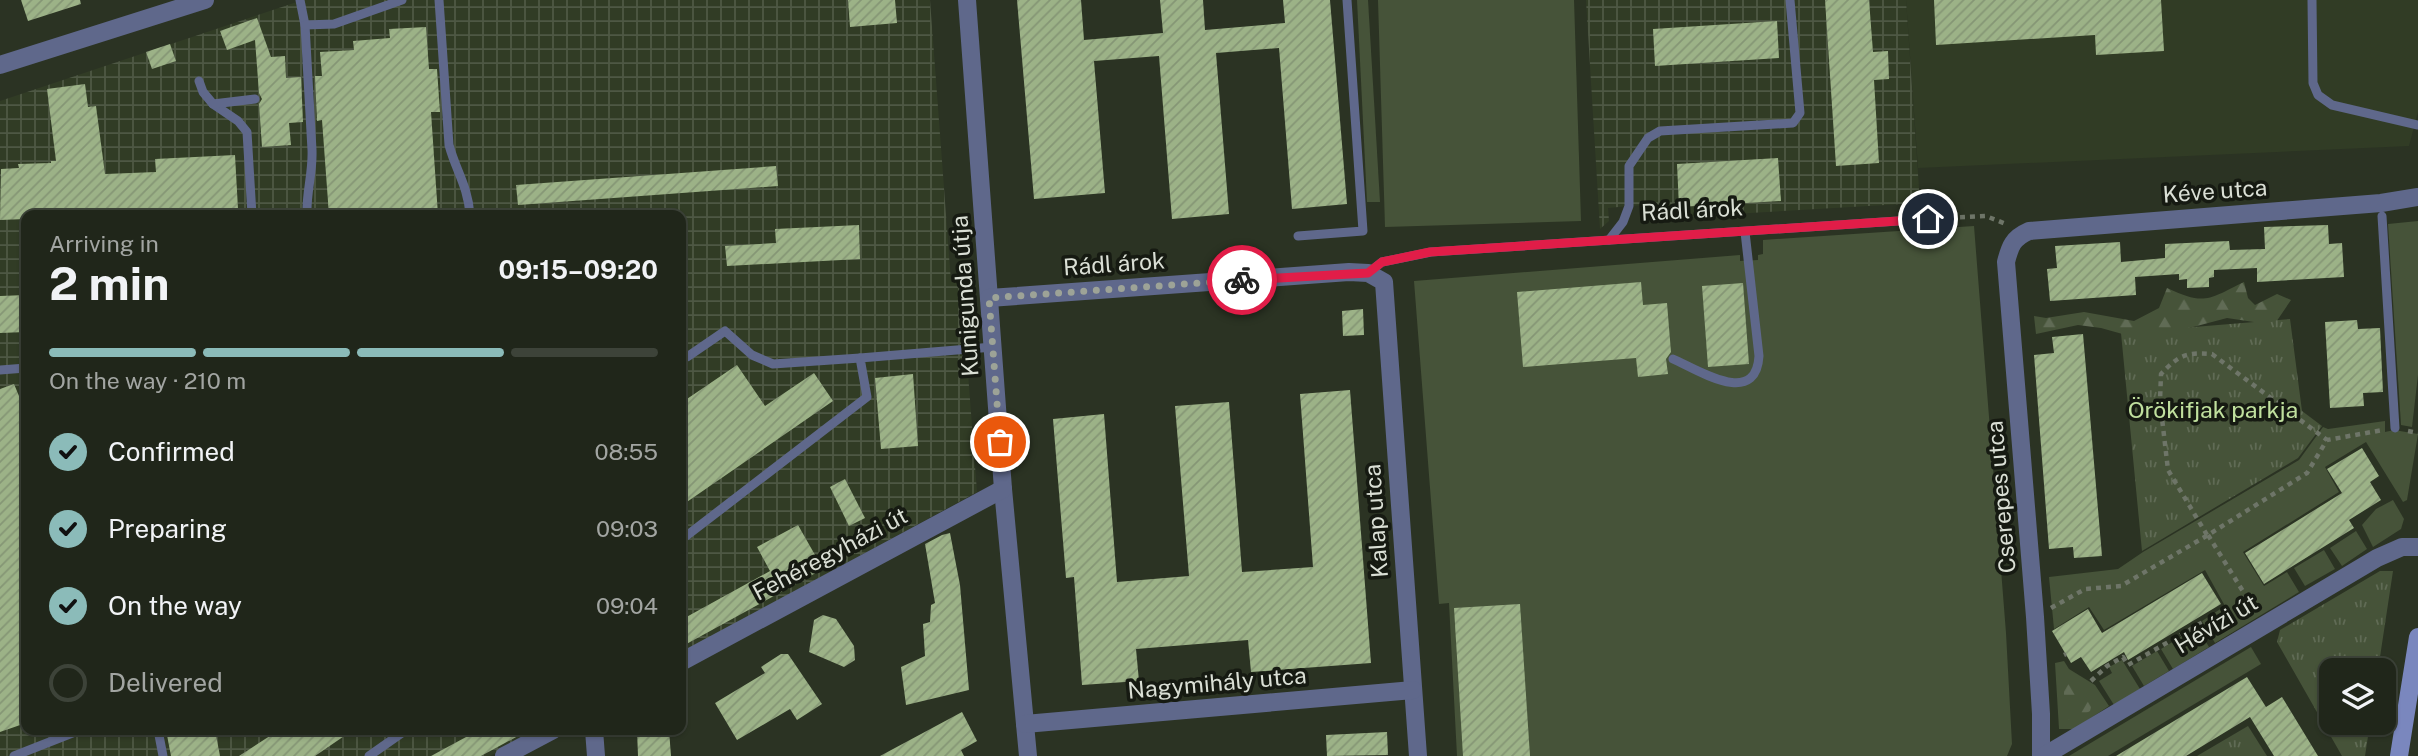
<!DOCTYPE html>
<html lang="en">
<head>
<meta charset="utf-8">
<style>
  body { margin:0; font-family:"Public Sans",sans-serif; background:#2d3227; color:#f1f3f6; height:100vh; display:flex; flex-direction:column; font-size:26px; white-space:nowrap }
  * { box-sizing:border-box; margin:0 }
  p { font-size:23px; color:#a2a5a2 }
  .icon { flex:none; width:38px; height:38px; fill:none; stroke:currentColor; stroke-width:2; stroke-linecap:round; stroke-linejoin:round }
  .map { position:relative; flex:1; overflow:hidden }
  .side { position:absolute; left:21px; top:210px; width:665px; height:525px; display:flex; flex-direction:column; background:#20261a; border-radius:14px; box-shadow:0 2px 5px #0004,0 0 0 2px #3d4339 }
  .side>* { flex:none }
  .controls { position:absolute; left:2319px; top:658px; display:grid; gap:14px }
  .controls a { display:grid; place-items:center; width:77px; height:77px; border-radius:14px; background:#20261a; box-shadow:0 2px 5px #0004,0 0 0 2px #3d4339; font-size:35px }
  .pin { position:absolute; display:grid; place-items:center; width:60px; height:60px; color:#fff; margin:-30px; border:4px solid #fff; border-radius:50%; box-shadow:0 2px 7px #0007 }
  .courier { position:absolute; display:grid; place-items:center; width:70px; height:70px; margin:-35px; border:5px solid #e11d48; border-radius:50%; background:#fff; color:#222; box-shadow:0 2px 9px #0007 }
  .headline em { font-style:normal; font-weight:700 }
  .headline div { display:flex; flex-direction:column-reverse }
  .headline { display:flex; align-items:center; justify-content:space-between; height:119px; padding:0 28px }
  h1 { font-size:46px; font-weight:700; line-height:52px }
  .bar { display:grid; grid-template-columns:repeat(4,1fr); gap:10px 7px; align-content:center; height:84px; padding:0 28px }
  .bar i { height:9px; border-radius:5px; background:#3d4339 }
  .bar .active { background:#8bbbb9 }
  .bar p { grid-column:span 4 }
  ol { padding:0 28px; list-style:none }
  li { display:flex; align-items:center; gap:21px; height:77px }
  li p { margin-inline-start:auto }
  li .icon { padding:7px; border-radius:50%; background:#8bbbb9; color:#111; stroke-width:4 }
  li:last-child { color:#a2a5a2 }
  li i { width:38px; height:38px; border:4px solid #3d4339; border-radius:50% }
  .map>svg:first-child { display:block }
</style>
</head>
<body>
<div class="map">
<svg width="2418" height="756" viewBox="0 0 2418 756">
  <defs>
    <pattern id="industrial-grid" width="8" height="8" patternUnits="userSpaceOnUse" patternTransform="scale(1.75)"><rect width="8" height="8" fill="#313c25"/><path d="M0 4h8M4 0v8" fill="none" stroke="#4e5844"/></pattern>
    <pattern id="forest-firs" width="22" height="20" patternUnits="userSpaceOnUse" patternTransform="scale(1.75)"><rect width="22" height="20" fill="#465339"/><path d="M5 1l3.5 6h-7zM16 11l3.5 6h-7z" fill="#606b55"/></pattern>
    <pattern id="park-tufts" width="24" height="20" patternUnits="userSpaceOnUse" patternTransform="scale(1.75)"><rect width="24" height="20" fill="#465339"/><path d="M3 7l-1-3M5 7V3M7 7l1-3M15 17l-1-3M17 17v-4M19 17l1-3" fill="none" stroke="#606b55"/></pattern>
    <pattern id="building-hatch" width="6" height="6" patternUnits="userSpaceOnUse" patternTransform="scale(1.75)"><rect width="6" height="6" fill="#9cb287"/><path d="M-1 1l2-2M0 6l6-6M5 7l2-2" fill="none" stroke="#859675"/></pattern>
  </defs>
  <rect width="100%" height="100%" fill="#2b3323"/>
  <!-- built -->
  <path fill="#313c25" d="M1906 0H2418V112L2409 146 1918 168Z"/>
  <!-- industrial -->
  <g fill="url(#industrial-grid)">
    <path d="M303 0H930L951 282 961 281 977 492 681 653V215H26V730H538L490 756H0V101Z"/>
    <path d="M1586 0H1906L1920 203 1647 219 1645 205 1629 206 1608 208 1609 221 1600 229Z"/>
  </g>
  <!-- grass -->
  <g fill="#465339">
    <path d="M1357 0H1368L1380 202H1367Z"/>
    <path d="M1378 0H1574L1581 221 1385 227Z"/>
    <path d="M2418 221V375L2412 427 2401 425 2388 224Z"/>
    <path d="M1974 226 2006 633 2012 744 2007 756H1457L1449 603 1439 604 1414 281 1740 255V261L1758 260V255L1763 254V240Z"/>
    <path d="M2385 421V432L2394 430 2418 434 2407 500 2403 502 2366 442 2325 467 2339 492 2243 552 2264 586 2287 572 2299 592 2215 643 2202 621 2225 606 2205 570 2104 630 2089 607 2054 629 2049 577 2118 569 2143 552 2299 460 2323 427 2328 429Z"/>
    <path d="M2393 500 2404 519 2401 529 2373 547 2362 525 2376 509Z"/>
    <path d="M2356 531 2367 549 2342 566 2330 548Z"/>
    <path d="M2324 550 2335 569 2305 586 2294 568Z"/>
    <path d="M2197 627 2209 647 2173 669 2161 649Z"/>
    <path d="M2251 647 2261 664 2108 756H2069Z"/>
    <path d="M2157 651 2169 671 2144 686 2132 666Z"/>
    <path d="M2122 660 2140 689 2114 705 2099 681 2112 673 2109 667Z"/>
    <path d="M2064 661 2069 669 2095 685 2109 706 2074 729H2059L2055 663Z"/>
  </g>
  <!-- forest -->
  <g fill="url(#forest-firs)">
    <path d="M2244 282 2248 298 2255 305 2277 294 2291 300 2274 325 2227 318 2144 340 2101 328 2078 325 2036 334 2034 316 2046 318 2084 312 2134 321 2159 308 2167 288C2205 306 2209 299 2244 282Z"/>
    <path d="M2079 680 2094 696 2090 711 2072 721 2064 717V690L2066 683Z"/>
  </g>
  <!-- park -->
  <g fill="url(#park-tufts)">
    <path d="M2290 319 2302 411 2322 426 2298 458 2142 551 2121 333Z"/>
    <path d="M2380 571H2393L2378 670H2331V723H2370L2365 756H2342L2277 642 2280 630Z"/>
    <path d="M2248 726 2267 756H2197Z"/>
  </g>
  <!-- building -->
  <g fill="url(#building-hatch)">
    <path d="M21 0H80L81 4 28 21Z"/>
    <path d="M848 0H895L897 23 850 27Z"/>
    <path d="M1017 0H1081L1084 40 1163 33 1160 0H1203L1205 30 1285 23 1283 0H1330L1347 204 1292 209 1279 48 1216 53 1229 214 1172 219 1159 56 1094 61 1105 193 1034 199Z"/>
    <path d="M1825 0H1869L1873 52 1888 51 1889 79 1874 80 1879 163 1836 166Z"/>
    <path d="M1934 0H2161L2164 51 2096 55 2095 35 1936 45Z"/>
    <path d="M257 18 271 57 285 56 286 78 301 77 303 122 289 123 291 145 262 147 259 104 262 99 259 93 255 40 227 50 220 31Z"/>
    <path d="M1777 21 1779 58 1655 66 1653 29Z"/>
    <path d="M426 27 429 69H437L440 112H431L438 215H329L322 120 317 121 315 76H322L320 52 354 50 353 41 390 38 389 29Z"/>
    <path d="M170 44 176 61 152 69 146 52Z"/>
    <path d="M85 84 88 107 96 106 105 174 156 172 155 159 235 155 238 209 111 215H26V219L0 220 1 169 19 168 18 164 51 163V161H56L47 89Z"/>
    <path d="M1778 158 1781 201 1679 207 1677 164Z"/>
    <path d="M776 166 778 186 518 205 516 185Z"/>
    <path d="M859 225 860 259 727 266 725 246 776 243 775 229Z"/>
    <path d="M2328 225 2329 244 2342 243 2344 277 2257 282V268L2214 270V277L2209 278V287L2187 288V279L2179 280V274L2135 277 2136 295 2050 301 2047 269 2057 268 2055 246 2120 242 2121 262 2165 258V244L2229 241 2230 250 2265 249 2264 227Z"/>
    <path d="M1641 282 1643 305 1667 303 1671 352 1666 359 1668 374 1638 377 1636 358 1523 367 1517 292Z"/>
    <path d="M1743 283 1749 364 1708 367 1702 286Z"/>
    <path d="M26 295V332L0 333V296Z"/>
    <path d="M1363 309 1364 335 1343 336 1342 311Z"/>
    <path d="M2357 320 2358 329 2380 328 2383 392 2363 393 2364 406 2330 408 2325 322Z"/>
    <path d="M2083 334 2102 556 2074 558 2073 547 2049 549 2034 355 2054 353 2052 337Z"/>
    <path d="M737 365 765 406 814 373 833 401 681 506V403Z"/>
    <path d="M913 374 918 446 881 449 875 378Z"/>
    <path d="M14 384 19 396 26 394V723L0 732V389Z"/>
    <path d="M1350 390 1371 663 1251 672 1248 640 1136 649 1139 681 1082 685 1074 577 1066 578 1053 419 1104 414 1117 582 1189 576 1175 406 1229 402 1242 572 1313 567 1300 394Z"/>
    <path d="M2362 448 2379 476 2370 482 2381 500 2349 520 2354 528 2264 584 2245 553 2342 493 2327 469Z"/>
    <path d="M845 479 865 518 849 526 830 487Z"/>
    <path d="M798 525 823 569 681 647V620L770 571 757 547Z"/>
    <path d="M950 533 960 585 969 690 906 705 901 667 925 656 923 624 930 622 931 605 935 603 925 544 942 535Z"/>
    <path d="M2202 573 2221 604 2128 660 2124 652 2091 672 2081 657 2071 663 2052 631 2088 609 2102 633Z"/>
    <path d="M1520 604 1530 756H1463L1454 608Z"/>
    <path d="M823 615 836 619 854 646 855 660 844 667 809 652 814 620Z"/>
    <path d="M781 654H788L822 704 797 720 790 709 737 740 715 703 765 673 761 667Z"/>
    <path d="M2247 677 2266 707 2282 697 2318 756H2274L2250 717 2186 756H2116Z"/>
    <path d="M962 712 977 741 961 750 964 756H880Z"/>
    <path d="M166 730H215L220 756H171Z"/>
    <path d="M279 730H353L315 756H239Z"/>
    <path d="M479 730H529L481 756H431Z"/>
    <path d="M637 730H669L671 756H638Z"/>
    <path d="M1387 732 1388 755 1327 756 1326 735Z"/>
  </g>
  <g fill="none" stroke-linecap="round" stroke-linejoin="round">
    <!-- path -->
    <g stroke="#6e7568" stroke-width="4.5" stroke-dasharray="5 5" stroke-linecap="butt">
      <path d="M1940 218 1986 216 2006 224"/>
      <path d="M2408 431 2418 433"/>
      <path d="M2207 535 2168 470 2160 401 2161 374C2179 355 2186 352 2212 354L2327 440"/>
      <path d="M2208 535 2254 609"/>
      <path d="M2051 608 2085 589 2121 586 2208 535 2307 473 2327 440 2383 430"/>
      <path d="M2064 655 2066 654"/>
      <path d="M2091 681 2107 666 2123 657 2128 665 2200 624 2197 618"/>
    </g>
    <!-- lane -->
    <g stroke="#5f688b" stroke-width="9">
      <path d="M300 0 305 25 312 150C313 173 306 193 307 215"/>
      <path d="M439 0 449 145C456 171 468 186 470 215"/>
      <path d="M2312 0 2313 83 2318 95 2332 105 2418 125"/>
      <path d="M305 25 334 24 402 0"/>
      <path d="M199 81 203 92 213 104 238 121 247 132 252 215"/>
      <path d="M213 104 255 99"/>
      <path d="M2382 216 2395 428"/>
      <path d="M1298 236 1363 231 1347 0"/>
      <path d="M1609 240 1623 222 1629 206V166L1648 138 1660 131 1793 123 1800 113 1790 0"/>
      <path d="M1368 273 1382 262 1431 252 1928 219"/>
      <path d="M687 357 725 331 752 355 773 364 860 358"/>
      <path d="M1673 359C1698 370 1756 408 1759 356L1745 232"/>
      <path d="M0 370 26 368"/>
      <path d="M681 540 867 397 860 358 993 347"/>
      <path d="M158 730 163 756"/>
      <path d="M14 756 80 730"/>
      <path d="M369 756 406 730"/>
    </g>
    <!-- street -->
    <g stroke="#5f688b" stroke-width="18">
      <path d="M967 0 1003 489 1028 756"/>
      <path d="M0 65 205 0"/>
      <path d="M989 298 1349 272 1368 273 1384 282 1418 756"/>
      <path d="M681 662 1003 489"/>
      <path d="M1025 724 1413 690"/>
      <path d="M594 730 596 756"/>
      <path d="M504 756 553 730"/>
      <path d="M2041 756V714L2035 617 2006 262C2010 246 2013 238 2029 231L2381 203 2418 197"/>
      <path d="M2044 756 2377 558 2402 547H2418"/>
    </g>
    <!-- secondary -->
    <path stroke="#7a87be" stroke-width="18" d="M2399 756 2418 637"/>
  </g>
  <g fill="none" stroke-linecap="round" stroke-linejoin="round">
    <!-- done -->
    <path stroke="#9da397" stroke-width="7" stroke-dasharray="0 12.6" d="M1000 442 989 298 1242 280"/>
    <!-- route -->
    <path stroke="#e11d48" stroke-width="9" d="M1242 280 1368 273 1382 262 1430 252 1928 219"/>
  </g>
  <g text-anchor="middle" stroke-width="7" stroke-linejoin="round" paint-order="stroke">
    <!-- street labels -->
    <g font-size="23" fill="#dadfd5" stroke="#161a12">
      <text transform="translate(2215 191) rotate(-4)" y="8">Kéve utca</text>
      <text transform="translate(1692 210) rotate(-3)" y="8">Rádl árok</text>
      <text transform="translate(1114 264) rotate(-4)" y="8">Rádl árok</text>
      <text transform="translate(965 296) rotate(-94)" y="8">Kunigunda útja</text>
      <text transform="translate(2001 497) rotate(-95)" y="8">Cserepes utca</text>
      <text transform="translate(1376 521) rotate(-94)" y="8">Kalap utca</text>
      <text transform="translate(830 554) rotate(-28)" y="8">Fehéregyházi út</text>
      <text transform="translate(2216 624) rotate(-31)" y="8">Hévízi út</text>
      <text transform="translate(1217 683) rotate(-5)" y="8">Nagymihály utca</text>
    </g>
    <!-- park labels -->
    <g font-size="23" fill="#c0e09e" stroke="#161a12">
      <text x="2213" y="418">Örökifjak parkja</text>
    </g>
  </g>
</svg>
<div class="controls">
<a><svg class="icon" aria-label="layers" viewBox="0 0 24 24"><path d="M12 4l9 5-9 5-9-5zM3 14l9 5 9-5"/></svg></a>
</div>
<div class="pin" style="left:1000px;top:442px;background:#ea580c"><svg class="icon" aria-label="bag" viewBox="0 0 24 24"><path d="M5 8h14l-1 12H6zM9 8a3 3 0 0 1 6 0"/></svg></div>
<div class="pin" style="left:1928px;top:219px;background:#1f2937"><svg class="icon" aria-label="home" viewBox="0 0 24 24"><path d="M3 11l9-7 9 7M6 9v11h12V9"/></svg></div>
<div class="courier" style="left:1242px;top:280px"><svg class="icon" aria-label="bike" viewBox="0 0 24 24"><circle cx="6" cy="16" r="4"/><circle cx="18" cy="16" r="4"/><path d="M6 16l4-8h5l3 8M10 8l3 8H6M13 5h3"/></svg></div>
<section class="side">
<div class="headline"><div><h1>2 min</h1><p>Arriving in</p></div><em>09:15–09:20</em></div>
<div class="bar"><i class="active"></i><i class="active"></i><i class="active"></i><i></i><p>On the way · 210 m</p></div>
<ol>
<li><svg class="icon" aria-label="check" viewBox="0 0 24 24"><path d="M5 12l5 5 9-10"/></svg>Confirmed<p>08:55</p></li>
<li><svg class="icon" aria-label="check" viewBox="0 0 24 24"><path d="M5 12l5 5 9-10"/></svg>Preparing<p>09:03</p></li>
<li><svg class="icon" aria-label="check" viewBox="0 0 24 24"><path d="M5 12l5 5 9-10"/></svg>On the way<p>09:04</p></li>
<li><i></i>Delivered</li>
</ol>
</section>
</div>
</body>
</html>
